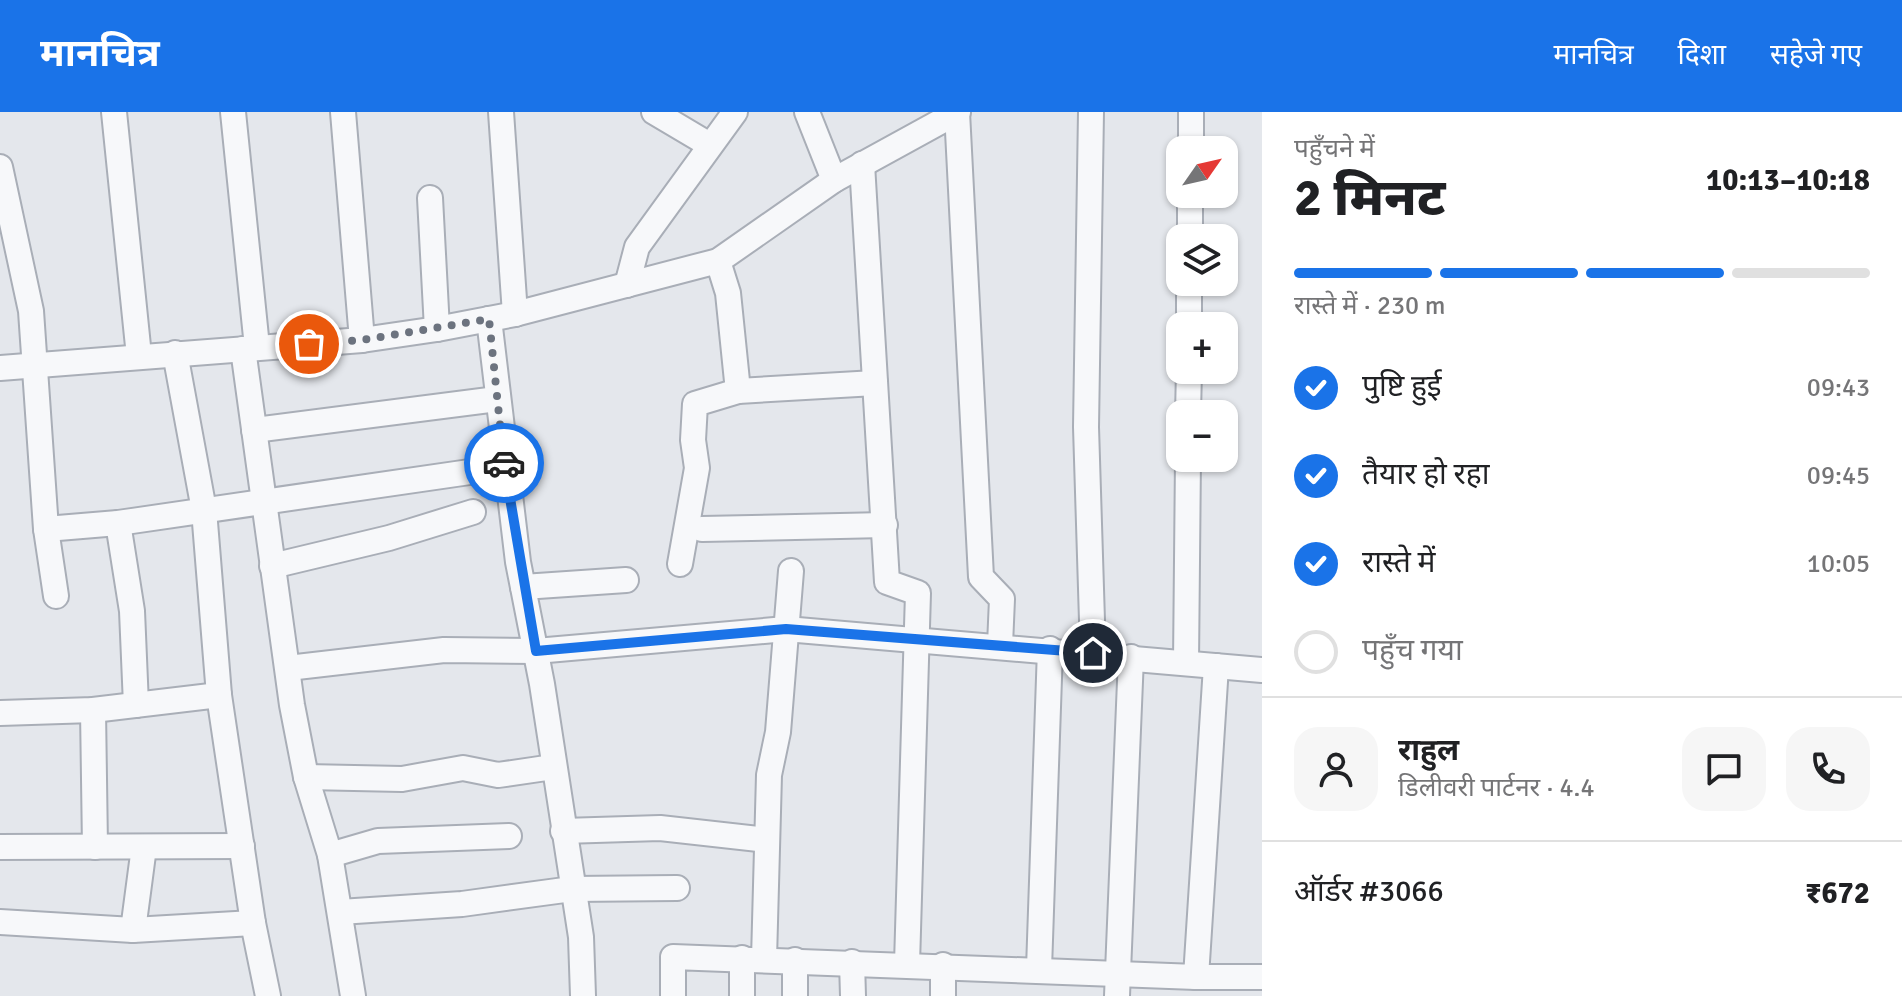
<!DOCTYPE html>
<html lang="hi">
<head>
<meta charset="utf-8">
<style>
  body { margin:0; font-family:Signika,"Noto Sans Devanagari",sans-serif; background:#f6f6f6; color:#202124; height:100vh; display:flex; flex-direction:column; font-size:30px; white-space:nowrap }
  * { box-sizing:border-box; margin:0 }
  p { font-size:26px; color:#757577 }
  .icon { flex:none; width:44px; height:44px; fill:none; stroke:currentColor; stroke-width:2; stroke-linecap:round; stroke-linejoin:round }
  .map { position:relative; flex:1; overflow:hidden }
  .details { display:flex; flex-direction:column; background:#fff; width:640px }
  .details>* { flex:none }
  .needle { width:52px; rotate:56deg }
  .tools { position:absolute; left:1166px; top:24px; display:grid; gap:16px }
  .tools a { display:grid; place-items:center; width:72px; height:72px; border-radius:16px; background:#fff; box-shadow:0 2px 6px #0004; font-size:40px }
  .pin { position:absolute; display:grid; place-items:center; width:68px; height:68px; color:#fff; margin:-34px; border:4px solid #fff; border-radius:50%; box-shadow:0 2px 8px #0007 }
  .courier { position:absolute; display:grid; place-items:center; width:80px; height:80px; margin:-40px; border:6px solid #1a73e8; border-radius:50%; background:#fff; color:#222; box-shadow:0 2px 10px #0007 }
  .summary em { font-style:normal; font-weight:800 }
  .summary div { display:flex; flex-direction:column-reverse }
  .summary { display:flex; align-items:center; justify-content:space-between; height:136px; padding:0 32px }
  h1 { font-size:52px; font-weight:800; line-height:60px }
  .bar { display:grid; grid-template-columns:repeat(4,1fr); gap:12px 8px; align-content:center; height:96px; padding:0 32px }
  .bar i { height:10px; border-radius:6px; background:#e0e0e0 }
  .bar .on { background:#1a73e8 }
  .bar p { grid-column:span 4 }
  .line { display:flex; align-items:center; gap:20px; padding:0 32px; border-top:2px solid #e0e0e0 }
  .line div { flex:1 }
  .round { display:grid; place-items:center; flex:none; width:84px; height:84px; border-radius:24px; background:#f6f6f6 }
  ol { padding:0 32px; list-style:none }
  li { display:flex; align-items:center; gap:24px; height:88px }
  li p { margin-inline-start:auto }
  li .icon { padding:8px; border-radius:50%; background:#1a73e8; color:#fff; stroke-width:4 }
  li:last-child { color:#757577 }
  li i { width:44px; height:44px; border:4px solid #e0e0e0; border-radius:50% }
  header { display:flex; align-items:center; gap:48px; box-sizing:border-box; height:112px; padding:0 40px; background:#1a73e8; color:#fff }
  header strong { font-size:38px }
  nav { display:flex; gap:44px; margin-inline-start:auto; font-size:28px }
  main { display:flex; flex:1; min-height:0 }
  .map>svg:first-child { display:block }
</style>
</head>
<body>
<header>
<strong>मानचित्र</strong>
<nav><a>मानचित्र</a><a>दिशा</a><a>सहेजे गए</a></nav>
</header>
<main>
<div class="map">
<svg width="1262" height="884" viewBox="0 0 1262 884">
  <rect width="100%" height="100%" fill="#e4e7ec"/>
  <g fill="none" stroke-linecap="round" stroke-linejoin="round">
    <!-- street casing -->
    <g stroke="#a9aeb7" stroke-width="28">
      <g id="street">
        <path d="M114 0 139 244"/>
        <path d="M233 0 257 235"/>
        <path d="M343 0 362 228"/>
        <path d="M501 0 515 202"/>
        <path d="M654 0 708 32"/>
        <path d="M807 0 834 68"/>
        <path d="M957 0 981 465 1002 487 1000 533"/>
        <path d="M1091 0 1086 315 1093 541"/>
        <path d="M1191 38V0"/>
        <path d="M862 52 887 470 918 481 907 852"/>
        <path d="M0 55 31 199 46 417 56 484"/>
        <path d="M430 86 437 217"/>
        <path d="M1190 126V82"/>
        <path d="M718 149 728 181 738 279"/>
        <path d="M627 173 637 135 735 0"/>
        <path d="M489 207 518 450 542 572 581 825 583 884"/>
        <path d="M1189 214V170"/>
        <path d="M243 237 292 593 306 665 330 743 353 884"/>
        <path d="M175 241 204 398 219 583 253 811 268 884"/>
        <path d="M0 256 362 228 437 217 515 202 718 149 834 68 958 0"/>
        <path d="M1188 302 1189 258"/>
        <path d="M254 318 497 287"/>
        <path d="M118 411 132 499 136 593"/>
        <path d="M46 417 118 411 504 355"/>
        <path d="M702 417 885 413"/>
        <path d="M680 452 697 356 693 328 695 292 738 279 875 271"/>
        <path d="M272 454 389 426 473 400"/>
        <path d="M523 475 626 468"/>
        <path d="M1186 551 1188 346"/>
        <path d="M288 556 444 538 536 539 786 517 1262 558"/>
        <path d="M93 598 95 735"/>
        <path d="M0 601 93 598 219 583"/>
        <path d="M306 665 402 667 463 656 498 663 553 655"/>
        <path d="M563 719 660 716 767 728"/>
        <path d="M0 735 242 734"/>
        <path d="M330 743 378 729 509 724"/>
        <path d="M340 800 462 792 572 777 677 776"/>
        <path d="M0 810 133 818 253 811"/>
        <path d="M133 818 144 735"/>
        <path d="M742 846V884"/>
        <path d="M764 847 769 663 778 620 791 459"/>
        <path d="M795 848V884"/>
        <path d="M852 850 853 884"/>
        <path d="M943 853V884"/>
        <path d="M1039 857 1050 537"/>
        <path d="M1196 865H1262"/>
        <path d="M673 884V845L1196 865 1216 554"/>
        <path d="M1117 884 1131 545"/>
      </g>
    </g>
    <!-- street -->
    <use href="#street" stroke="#f7f8fa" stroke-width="24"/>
  </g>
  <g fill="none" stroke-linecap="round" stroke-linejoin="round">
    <!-- done -->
    <path stroke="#6c737f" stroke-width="8" stroke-dasharray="0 14.4" d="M309 232 362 228 489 207 504 351"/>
    <!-- route -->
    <path stroke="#1a73e8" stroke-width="10" d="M504 351 536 539 786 517 1093 541"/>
  </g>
</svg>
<div class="tools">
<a><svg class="needle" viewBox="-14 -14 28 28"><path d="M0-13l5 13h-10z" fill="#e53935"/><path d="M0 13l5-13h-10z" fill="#757577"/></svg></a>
<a><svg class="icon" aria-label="layers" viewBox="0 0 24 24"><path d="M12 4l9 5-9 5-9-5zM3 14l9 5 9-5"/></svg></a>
<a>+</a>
<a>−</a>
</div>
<div class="pin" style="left:309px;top:232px;background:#ea580c"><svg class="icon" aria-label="bag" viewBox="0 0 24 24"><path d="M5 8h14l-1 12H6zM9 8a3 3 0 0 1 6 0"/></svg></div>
<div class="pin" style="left:1093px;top:541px;background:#1f2937"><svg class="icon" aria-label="home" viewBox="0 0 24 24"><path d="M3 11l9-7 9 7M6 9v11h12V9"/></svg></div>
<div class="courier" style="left:504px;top:351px"><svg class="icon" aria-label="car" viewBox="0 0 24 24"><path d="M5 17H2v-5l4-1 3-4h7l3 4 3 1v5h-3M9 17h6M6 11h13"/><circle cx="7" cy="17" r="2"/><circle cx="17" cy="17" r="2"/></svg></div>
</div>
<section class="details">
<div class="summary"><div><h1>2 मिनट</h1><p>पहुँचने में</p></div><em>10:13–10:18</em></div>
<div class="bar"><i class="on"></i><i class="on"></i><i class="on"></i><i></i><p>रास्ते में · 230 m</p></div>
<ol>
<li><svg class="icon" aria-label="check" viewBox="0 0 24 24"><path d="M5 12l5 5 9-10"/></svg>पुष्टि हुई<p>09:43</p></li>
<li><svg class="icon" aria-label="check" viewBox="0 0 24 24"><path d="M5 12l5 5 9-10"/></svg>तैयार हो रहा<p>09:45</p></li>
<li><svg class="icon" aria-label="check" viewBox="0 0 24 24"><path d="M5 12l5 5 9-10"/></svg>रास्ते में<p>10:05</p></li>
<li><i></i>पहुँच गया</li>
</ol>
<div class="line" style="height:144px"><a class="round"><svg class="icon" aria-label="person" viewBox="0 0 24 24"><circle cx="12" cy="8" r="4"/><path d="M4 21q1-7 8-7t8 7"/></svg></a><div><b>राहुल</b><p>डिलीवरी पार्टनर · 4.4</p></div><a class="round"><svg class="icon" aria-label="chat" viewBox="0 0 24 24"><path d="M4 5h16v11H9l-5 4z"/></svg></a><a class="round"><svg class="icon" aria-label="phone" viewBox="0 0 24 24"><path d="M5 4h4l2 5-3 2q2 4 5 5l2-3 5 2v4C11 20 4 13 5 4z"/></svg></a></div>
<div class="line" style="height:104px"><div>ऑर्डर #3066</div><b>₹672</b></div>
</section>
</main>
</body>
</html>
